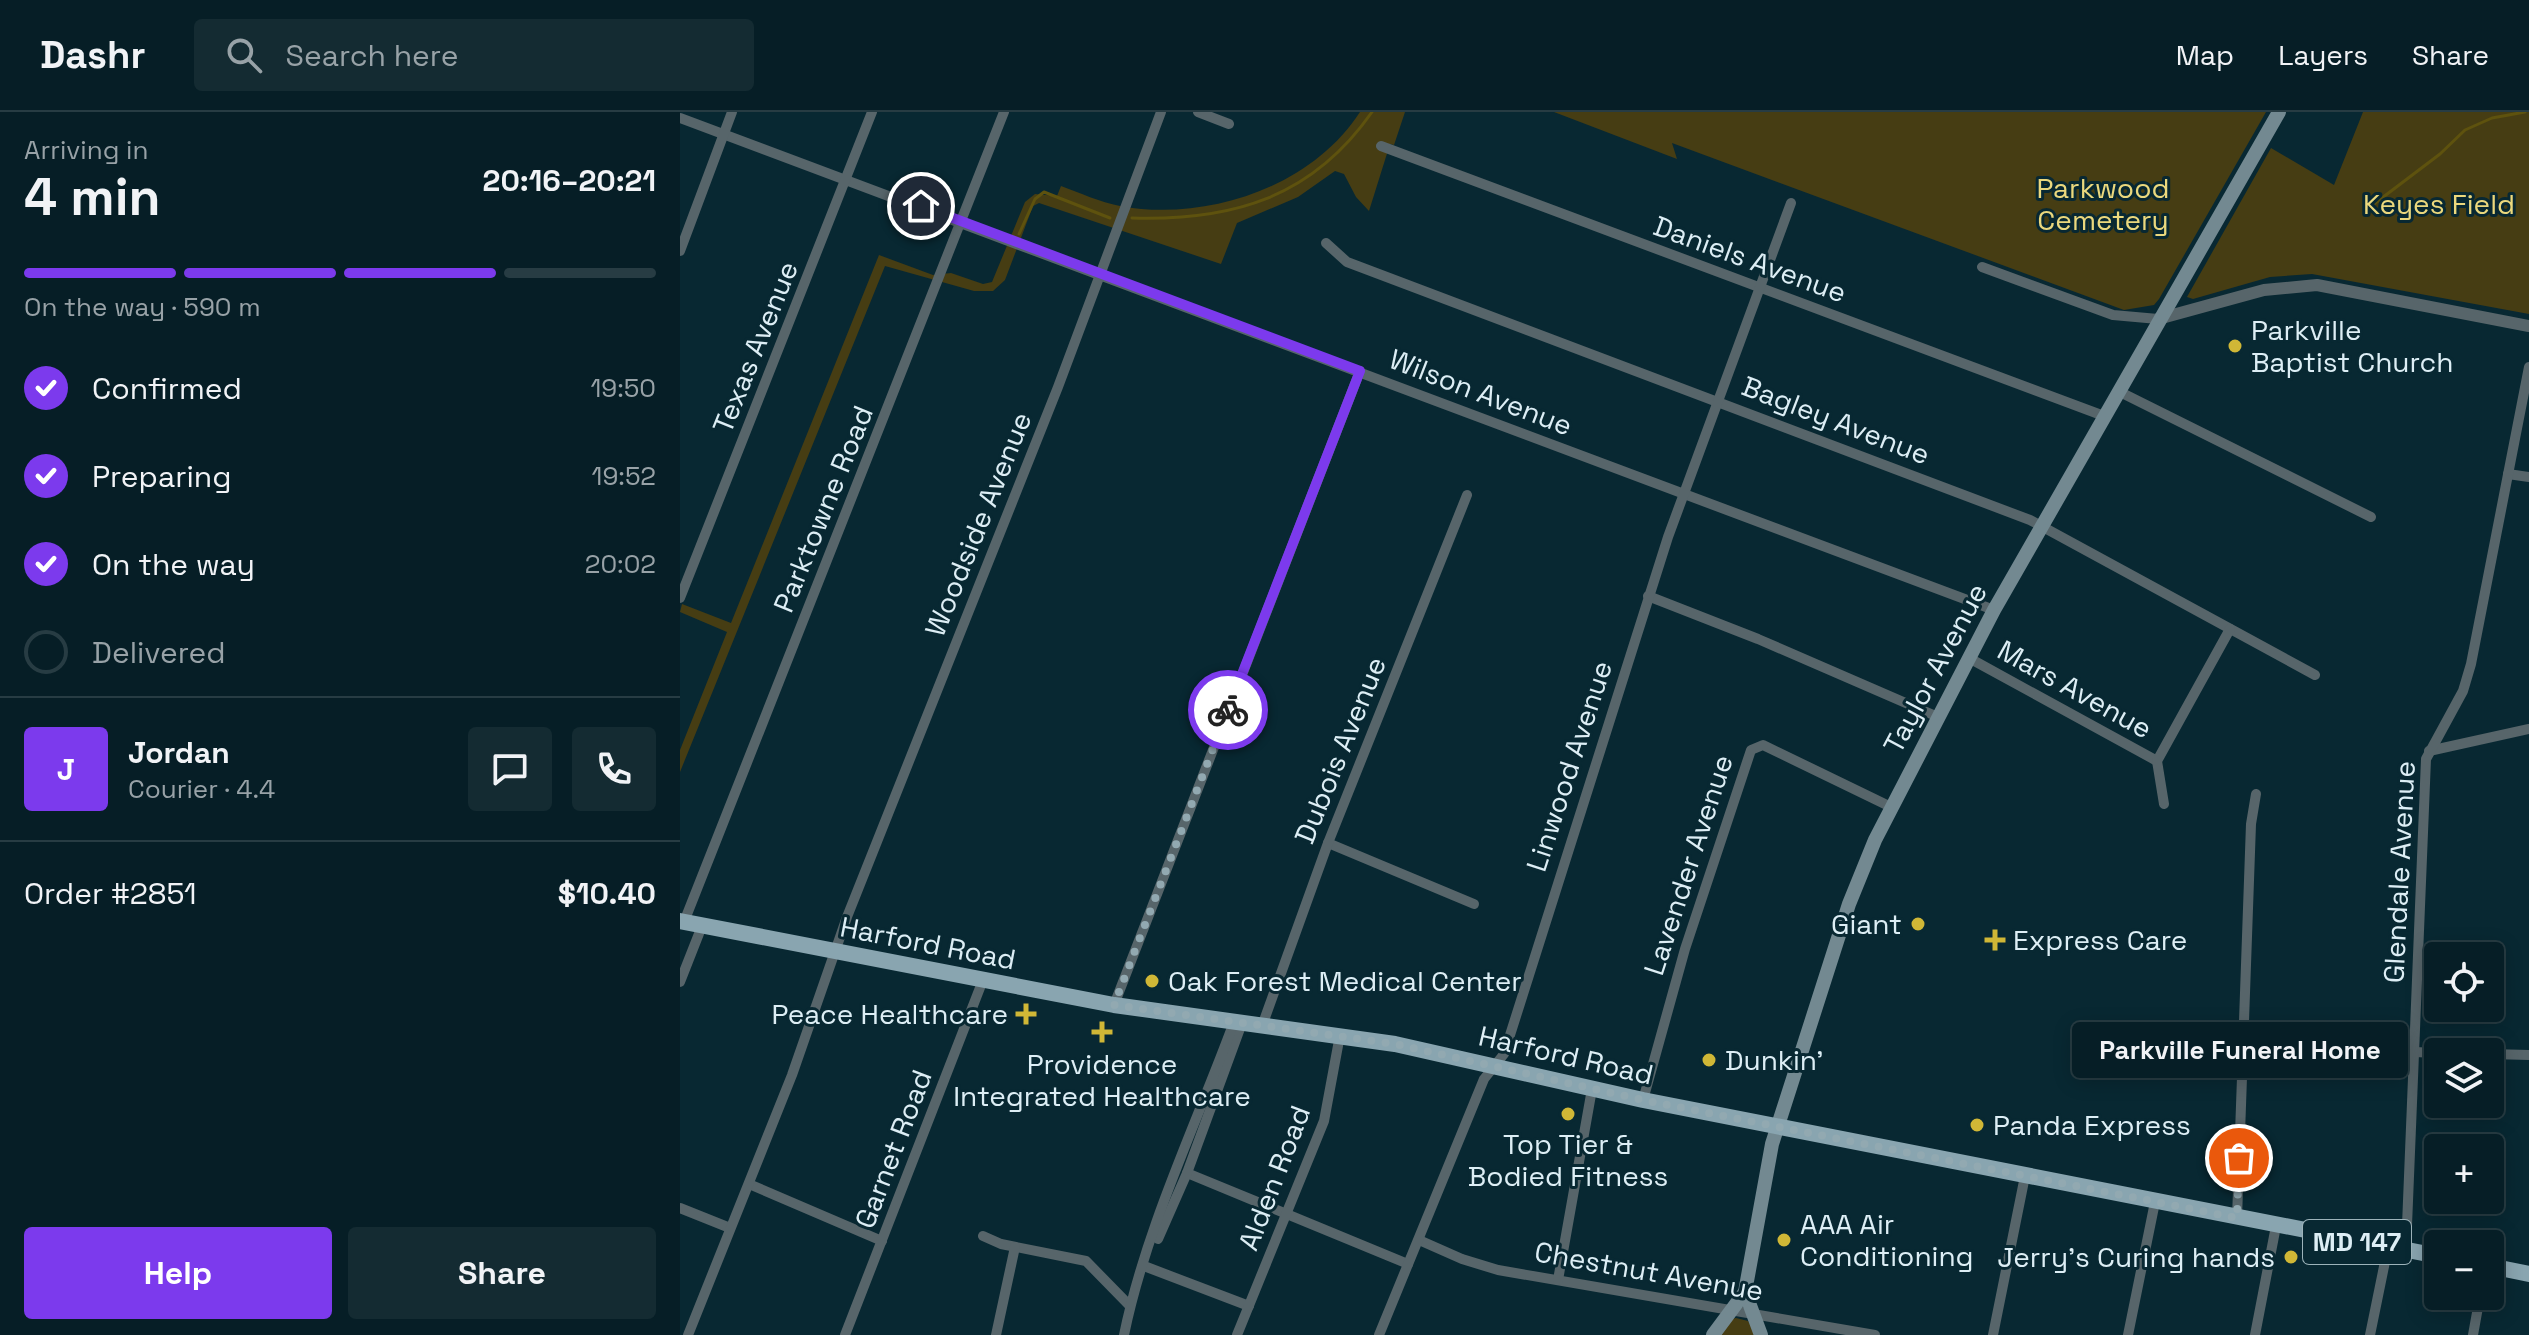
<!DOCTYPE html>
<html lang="en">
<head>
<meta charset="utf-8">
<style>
  body { margin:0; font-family:"Space Grotesk",sans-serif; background:#142b32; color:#f1f3f6; height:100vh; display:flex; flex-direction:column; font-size:30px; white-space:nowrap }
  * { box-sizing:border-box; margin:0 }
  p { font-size:26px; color:#98a2a7 }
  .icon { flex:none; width:44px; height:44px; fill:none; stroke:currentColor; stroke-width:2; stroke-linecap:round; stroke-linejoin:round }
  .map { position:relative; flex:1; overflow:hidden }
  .sheet { display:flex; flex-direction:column; background:#061e26; width:680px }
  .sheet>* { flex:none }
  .fabs { position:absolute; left:1744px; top:830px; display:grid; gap:16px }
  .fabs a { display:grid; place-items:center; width:80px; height:80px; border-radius:8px; background:#061e26; box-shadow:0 4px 20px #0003,0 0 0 2px #273c43; font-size:40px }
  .pin { position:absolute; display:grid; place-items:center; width:68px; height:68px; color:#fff; margin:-34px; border:4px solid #fff; border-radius:50%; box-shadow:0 2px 8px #0007 }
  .courier { position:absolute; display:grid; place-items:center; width:80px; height:80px; margin:-40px; border:6px solid #7c3aed; border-radius:50%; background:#fff; color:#222; box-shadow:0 2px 10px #0007 }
  .bubble { position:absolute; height:56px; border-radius:8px; background:#061e26; box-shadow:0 4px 20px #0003,0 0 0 2px #273c43; font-size:26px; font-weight:800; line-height:56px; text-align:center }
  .summary em { font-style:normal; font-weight:800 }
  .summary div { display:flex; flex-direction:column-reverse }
  .summary { display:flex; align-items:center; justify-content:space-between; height:136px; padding:0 24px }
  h1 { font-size:52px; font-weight:800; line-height:60px }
  .bar { display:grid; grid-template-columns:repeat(4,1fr); gap:12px 8px; align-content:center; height:96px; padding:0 24px }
  .bar i { height:10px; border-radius:6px; background:#273c43 }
  .bar .current { background:#7c3aed }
  .bar p { grid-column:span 4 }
  .line { display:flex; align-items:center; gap:20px; padding:0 24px; border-top:2px solid #273c43 }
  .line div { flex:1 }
  .round { display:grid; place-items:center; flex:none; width:84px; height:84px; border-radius:8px; background:#142b32 }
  ol { padding:0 24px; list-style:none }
  li { display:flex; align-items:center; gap:24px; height:88px }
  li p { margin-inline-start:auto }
  li .icon { padding:8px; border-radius:50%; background:#7c3aed; color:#fff; stroke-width:4 }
  li:last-child { color:#98a2a7 }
  li i { width:44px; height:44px; border:4px solid #273c43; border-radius:50% }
  .action { display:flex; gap:16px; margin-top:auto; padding:16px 24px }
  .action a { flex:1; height:92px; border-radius:8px; background:#7c3aed; color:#fff; font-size:32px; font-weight:800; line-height:92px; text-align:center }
  .action a+a { background:#142b32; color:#f1f3f6 }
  header { display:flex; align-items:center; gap:48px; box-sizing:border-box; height:112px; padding:0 40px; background:#061e26; border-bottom:2px solid #273c43 }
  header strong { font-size:38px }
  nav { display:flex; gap:44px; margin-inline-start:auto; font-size:28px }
  .search { width:560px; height:72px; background:#142b32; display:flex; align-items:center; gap:20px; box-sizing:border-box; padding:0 28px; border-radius:8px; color:#98a2a7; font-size:30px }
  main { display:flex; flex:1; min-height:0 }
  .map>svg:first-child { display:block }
</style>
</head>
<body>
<header>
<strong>Dashr</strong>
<div class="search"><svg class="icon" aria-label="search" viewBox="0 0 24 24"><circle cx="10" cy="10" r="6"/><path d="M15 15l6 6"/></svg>Search here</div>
<nav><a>Map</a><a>Layers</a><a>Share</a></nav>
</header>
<main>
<section class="sheet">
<div class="summary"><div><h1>4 min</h1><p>Arriving in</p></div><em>20:16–20:21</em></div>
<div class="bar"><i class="current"></i><i class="current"></i><i class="current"></i><i></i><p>On the way · 590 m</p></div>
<ol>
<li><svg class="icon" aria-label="check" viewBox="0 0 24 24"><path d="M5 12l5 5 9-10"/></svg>Confirmed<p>19:50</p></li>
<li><svg class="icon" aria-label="check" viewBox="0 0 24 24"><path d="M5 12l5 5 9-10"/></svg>Preparing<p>19:52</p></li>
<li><svg class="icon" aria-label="check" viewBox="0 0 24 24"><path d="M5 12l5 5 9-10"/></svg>On the way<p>20:02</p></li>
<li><i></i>Delivered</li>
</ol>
<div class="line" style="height:144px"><b class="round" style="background:#7c3aed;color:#fff">J</b><div><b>Jordan</b><p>Courier · 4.4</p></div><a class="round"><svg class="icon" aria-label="chat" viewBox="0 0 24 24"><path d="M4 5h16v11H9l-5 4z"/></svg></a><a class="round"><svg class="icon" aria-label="phone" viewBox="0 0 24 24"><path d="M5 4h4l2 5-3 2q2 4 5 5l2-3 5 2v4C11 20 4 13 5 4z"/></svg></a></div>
<div class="line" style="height:104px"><div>Order #2851</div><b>$10.40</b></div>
<div class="action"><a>Help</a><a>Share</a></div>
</section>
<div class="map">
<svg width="1849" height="1223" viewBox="0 0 1849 1223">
  <rect width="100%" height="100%" fill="#082832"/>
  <!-- green -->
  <g fill="#463d13">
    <path d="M680 0H725L714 33 710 32 689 99 676 85 664 62 655 59 618 85 557 111 541 152 359 91 353 94 325 168 313 179H294L205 154 0 660V638L47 520 0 500 2 492 51 511 199 143 253 163 271 161 303 172 312 170 345 90 355 82 377 84 381 74C400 81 420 90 440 94 525 110 631 76 680 0Z"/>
    <path d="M874 0H1586L1479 187 1474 193 1444 198 992 31 997 47Z"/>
    <path d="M1683 0H1849V202L1632 162 1590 165 1513 187 1507 185 1591 36 1654 73Z"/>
    <path d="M1056 1206 1068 1209 1077 1223H1038L1048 1208Z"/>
  </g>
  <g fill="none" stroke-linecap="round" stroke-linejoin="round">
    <!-- stream -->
    <g stroke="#5e520e" stroke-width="3">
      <path d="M1694 92 1760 42 1785 18 1812 6 1845 0"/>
      <path d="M452 106C552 109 632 86 692 0"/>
      <path d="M339 122 355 87 364 80 430 106"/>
    </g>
    <!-- minor -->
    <g stroke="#57656a" stroke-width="10">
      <path d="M518 0 549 12"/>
      <path d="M0 6 1314 498"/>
      <path d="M701 34 1424 304"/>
      <path d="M646 131 667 150 1350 408 1635 563"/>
      <path d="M0 139 52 0"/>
      <path d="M1302 155 1433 203 1478 207"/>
      <path d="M1438 279 1691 405"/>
      <path d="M1828 362 1849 365"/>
      <path d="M968 484 1078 527 1258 605"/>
      <path d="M0 486 192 0"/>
      <path d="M1289 546 1477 649"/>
      <path d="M1749 639 1849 617"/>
      <path d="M1484 692 1477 649 1550 517"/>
      <path d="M648 731 794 792"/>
      <path d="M4 810 324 0"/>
      <path d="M0 870 22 814"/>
      <path d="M434 893 680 259"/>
      <path d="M582 914 648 731 787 383"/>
      <path d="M1734 940 1758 941"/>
      <path d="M1810 942 1849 943"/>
      <path d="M963 988 1005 837 1071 638 1083 633 1211 695"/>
      <path d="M507 1061 728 1152"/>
      <path d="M69 1072 202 1129"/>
      <path d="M0 1096 50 1116"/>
      <path d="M1557 1106 1571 712 1576 682"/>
      <path d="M303 1124 321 1132 406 1149 450 1194"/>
      <path d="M478 1127 507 1061 562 911"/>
      <path d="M739 1128 782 1147 818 1158 1195 1223"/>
      <path d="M1726 1138 1746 647 1783 579 1791 552 1849 255"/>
      <path d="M464 1154 569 1194"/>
      <path d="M878 1168 912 977"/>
      <path d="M8 1223 112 963 167 805 378 275 481 0"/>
      <path d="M165 1223 303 868"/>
      <path d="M316 1223 335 1135"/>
      <path d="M444 1223C466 1116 516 1013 554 910"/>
      <path d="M557 1223 644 1009 660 923"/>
      <path d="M699 1223 804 967 824 942 988 425 1111 91"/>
      <path d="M1313 1223 1345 1064"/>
      <path d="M1448 1223 1475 1090"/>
      <path d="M1575 1223 1596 1114"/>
      <path d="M1690 1223 1708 1135"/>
      <path d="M1793 1223 1800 1184"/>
    </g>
    <!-- tertiary -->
    <path stroke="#57656a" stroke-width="12" d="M1478 207 1584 178 1637 173 1849 214"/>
    <!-- secondary -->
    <g stroke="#738991" stroke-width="14">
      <path d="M1065 1180 1081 1223"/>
      <path d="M1033 1223 1065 1180 1092 1032 1169 792 1195 728 1314 498 1599 0"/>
    </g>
    <!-- primary -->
    <g stroke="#89a5b0" stroke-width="16">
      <path d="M0 809 434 893 715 932 963 988 1758 1144"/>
      <path d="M1810 1154 1849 1162"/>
    </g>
  </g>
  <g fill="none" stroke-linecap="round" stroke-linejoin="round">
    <!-- done -->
    <path stroke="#92a9b1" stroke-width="8" stroke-dasharray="0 14.4" d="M548 598 434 893 715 932 963 988 1557 1106 1559 1046"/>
    <!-- route -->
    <path stroke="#7c3aed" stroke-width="10" d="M241 94 680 259 548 598"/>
  </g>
  <!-- markers -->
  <g fill="#d0b736" stroke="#082832" stroke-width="3">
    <circle cx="1555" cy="234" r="8"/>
    <circle cx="1238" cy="812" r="8"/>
    <path d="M1311 816h8v8h8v8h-8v8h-8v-8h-8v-8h8z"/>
    <circle cx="472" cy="869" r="8"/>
    <path d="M342 890h8v8h8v8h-8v8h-8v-8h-8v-8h8z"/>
    <path d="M418 908h8v8h8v8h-8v8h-8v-8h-8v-8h8z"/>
    <circle cx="1029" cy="948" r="8"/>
    <circle cx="888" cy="1002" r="8"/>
    <circle cx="1297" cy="1013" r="8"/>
    <circle cx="1104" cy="1128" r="8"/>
    <circle cx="1611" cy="1145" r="8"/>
  </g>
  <g text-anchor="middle" stroke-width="6" stroke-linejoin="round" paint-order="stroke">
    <!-- shield labels -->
    <rect fill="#082832" stroke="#9db3ba" stroke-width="2" x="1623" y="1108" width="108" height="44" rx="6"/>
    <g font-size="26" font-weight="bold" fill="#ddeef5">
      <text x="1677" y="1139">MD 147</text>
    </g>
    <!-- park labels -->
    <g font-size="28" fill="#ebd87d" stroke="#082832">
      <text x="1423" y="86">Parkwood<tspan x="1423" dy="32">Cemetery</tspan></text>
      <text x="1759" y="102">Keyes Field</text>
    </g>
    <!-- street labels -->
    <g font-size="28" fill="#ddeef5" stroke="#082832">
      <text transform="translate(1070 147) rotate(20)" y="10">Daniels Avenue</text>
      <text transform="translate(75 235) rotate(-68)" y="10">Texas Avenue</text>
      <text transform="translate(801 280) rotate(21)" y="10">Wilson Avenue</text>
      <text transform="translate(1156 308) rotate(21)" y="10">Bagley Avenue</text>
      <text transform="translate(143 397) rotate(-68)" y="10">Parktowne Road</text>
      <text transform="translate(298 412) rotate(-68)" y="10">Woodside Avenue</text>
      <text transform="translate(1255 556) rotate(-62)" y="10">Taylor Avenue</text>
      <text transform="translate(1395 577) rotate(29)" y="10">Mars Avenue</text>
      <text transform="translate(660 638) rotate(-68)" y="10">Dubois Avenue</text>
      <text transform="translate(889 654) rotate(-72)" y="10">Linwood Avenue</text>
      <text transform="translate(1008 753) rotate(-72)" y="10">Lavender Avenue</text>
      <text transform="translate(1719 760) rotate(-87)" y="10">Glendale Avenue</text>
      <text transform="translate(248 831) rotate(11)" y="10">Harford Road</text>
      <text transform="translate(886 943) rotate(13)" y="10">Harford Road</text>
      <text transform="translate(213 1037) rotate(-69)" y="10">Garnet Road</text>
      <text transform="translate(594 1066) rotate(-69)" y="10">Alden Road</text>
      <text transform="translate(969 1159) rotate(10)" y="10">Chestnut Avenue</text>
    </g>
    <!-- poi labels -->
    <g font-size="28" fill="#ddeef5" stroke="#082832" text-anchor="start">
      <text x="1571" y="228">Parkville<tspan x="1571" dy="32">Baptist Church</tspan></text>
      <text x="1222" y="822" text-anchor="end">Giant</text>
      <text x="1333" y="838">Express Care</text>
      <text x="488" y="879">Oak Forest Medical Center</text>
      <text x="328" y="912" text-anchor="end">Peace Healthcare</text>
      <text x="1045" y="958">Dunkin'</text>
      <text x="422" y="962" text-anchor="middle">Providence<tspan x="422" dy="32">Integrated Healthcare</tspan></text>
      <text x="1313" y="1023">Panda Express</text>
      <text x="888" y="1042" text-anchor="middle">Top Tier &amp;<tspan x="888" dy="32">Bodied Fitness</tspan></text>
      <text x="1120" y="1122">AAA Air<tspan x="1120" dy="32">Conditioning</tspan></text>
      <text x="1595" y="1155" text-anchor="end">Jerry's Curing hands</text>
    </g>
  </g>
</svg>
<div class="fabs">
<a><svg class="icon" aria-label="locate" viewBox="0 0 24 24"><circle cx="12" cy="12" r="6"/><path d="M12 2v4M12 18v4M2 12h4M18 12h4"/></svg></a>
<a><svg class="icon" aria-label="layers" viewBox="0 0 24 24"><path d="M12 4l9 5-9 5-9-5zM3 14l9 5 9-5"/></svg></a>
<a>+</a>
<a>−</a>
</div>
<div class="pin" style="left:1559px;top:1046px;background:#ea580c"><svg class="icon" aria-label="bag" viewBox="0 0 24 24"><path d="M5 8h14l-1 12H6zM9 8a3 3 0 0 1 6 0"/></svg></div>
<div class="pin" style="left:241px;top:94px;background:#1f2937"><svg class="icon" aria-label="home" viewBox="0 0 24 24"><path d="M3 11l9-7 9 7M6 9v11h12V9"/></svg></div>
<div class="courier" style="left:548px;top:598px"><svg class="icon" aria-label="bike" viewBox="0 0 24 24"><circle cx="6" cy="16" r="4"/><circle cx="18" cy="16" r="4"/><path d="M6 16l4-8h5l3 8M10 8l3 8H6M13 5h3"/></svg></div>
<div class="bubble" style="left:1392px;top:910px;width:336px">Parkville Funeral Home</div>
</div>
</main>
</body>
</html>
